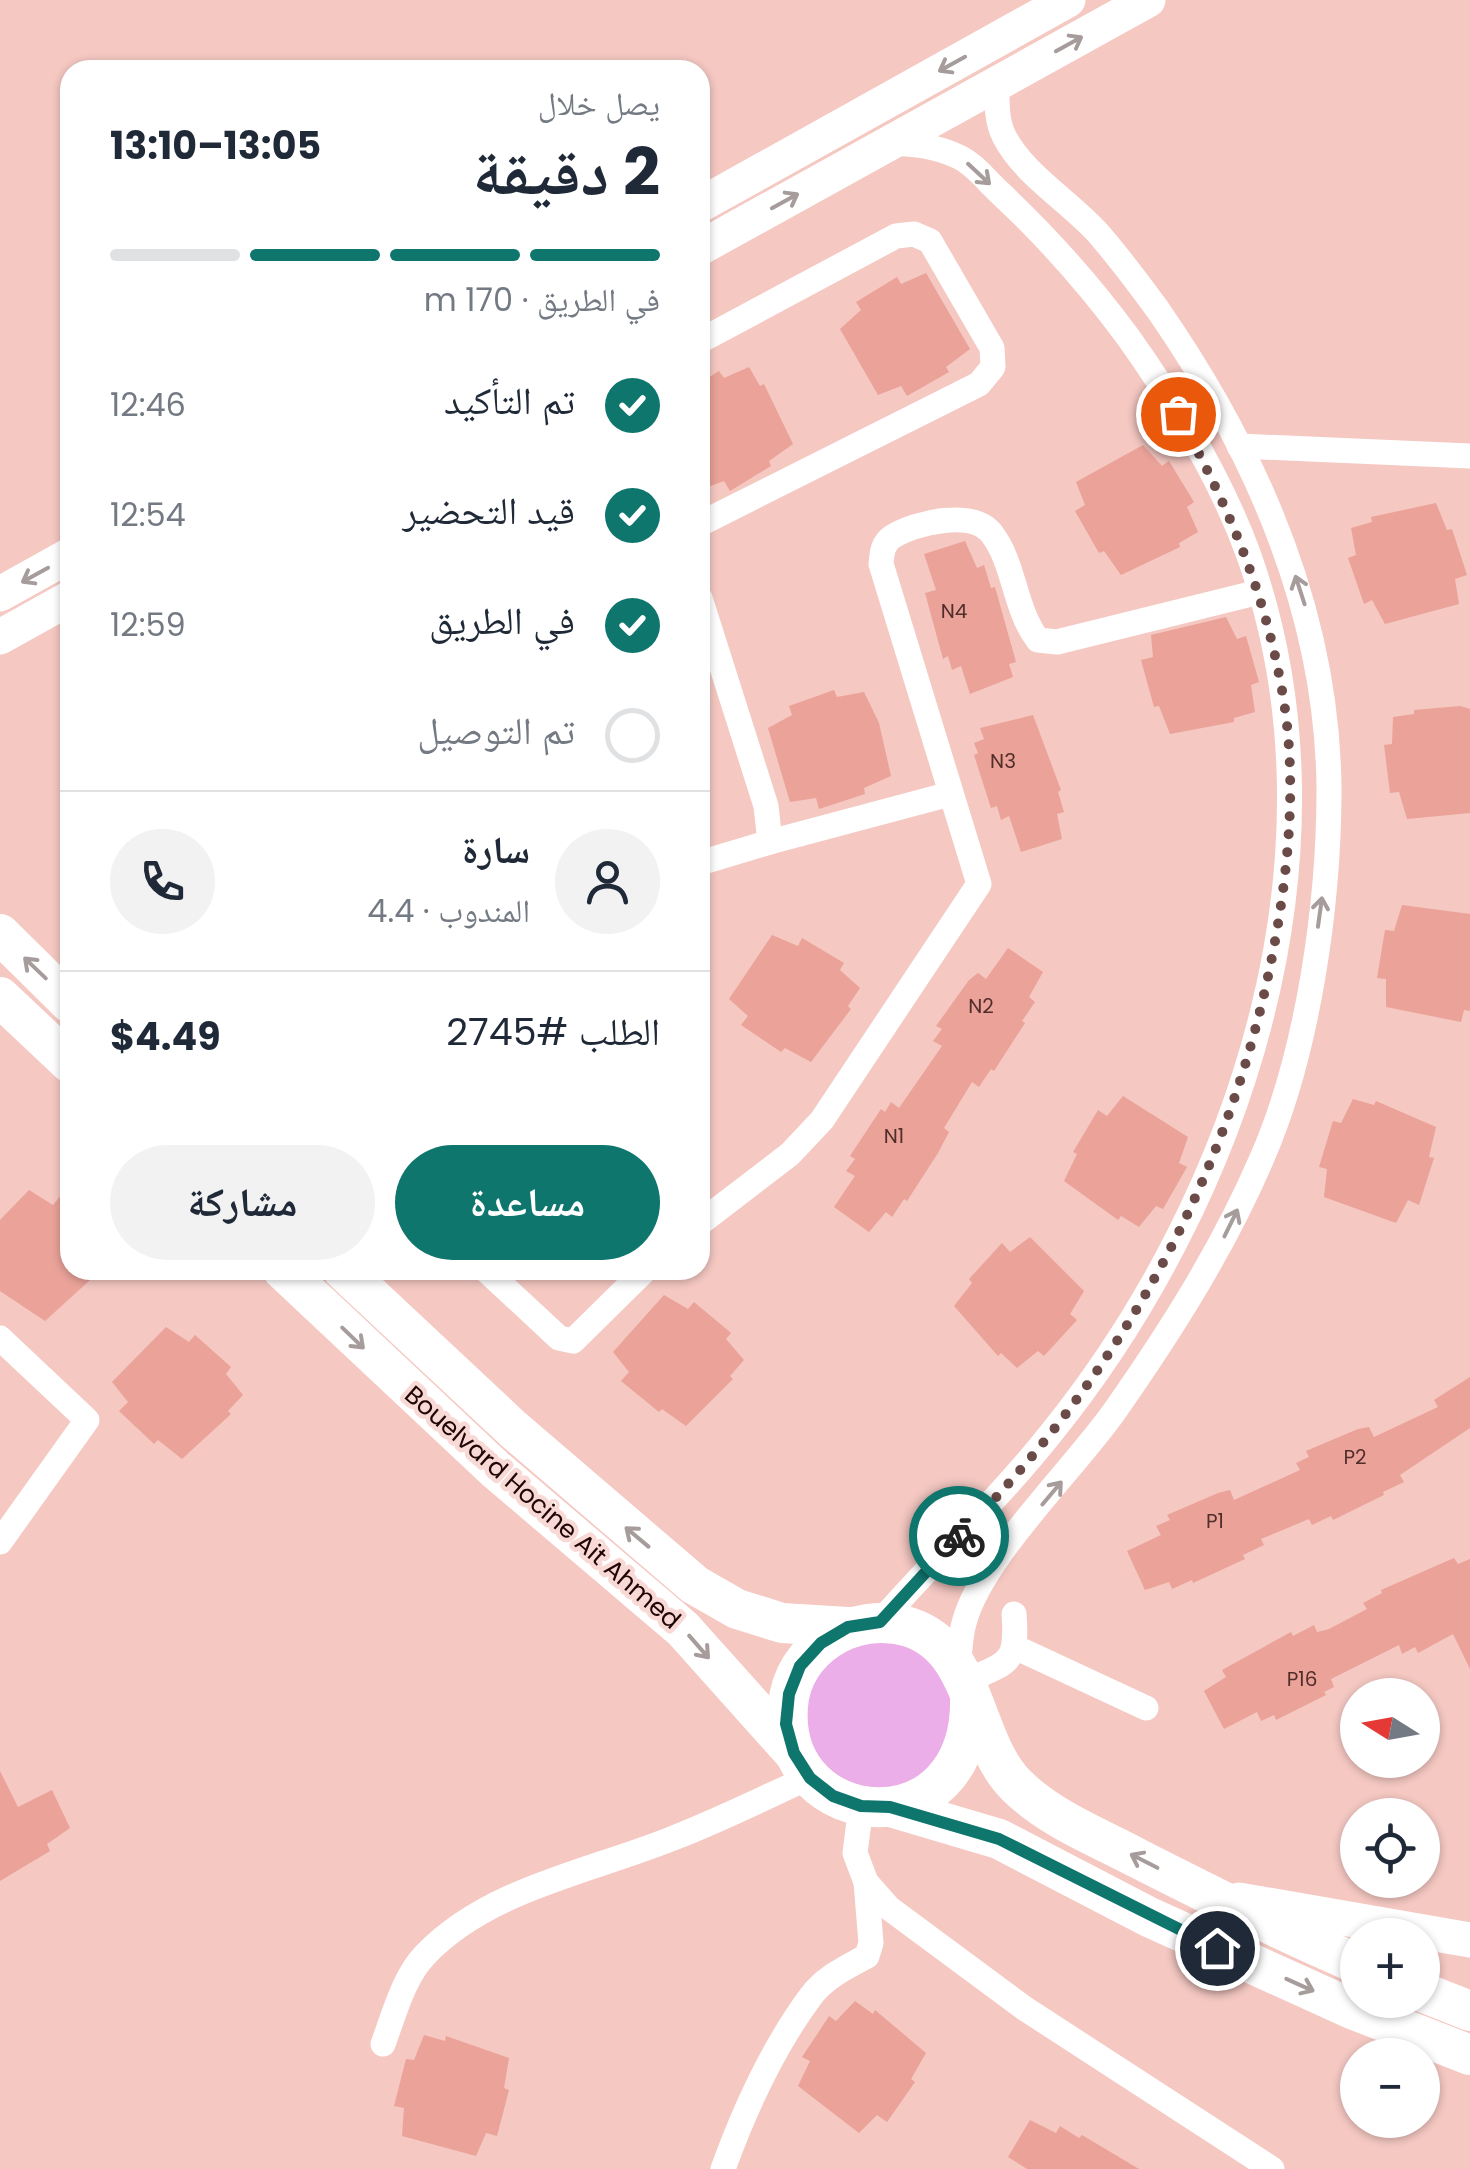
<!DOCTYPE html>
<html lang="ar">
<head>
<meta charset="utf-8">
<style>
  body { margin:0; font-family:Poppins,"Noto Naskh Arabic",sans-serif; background:#f2f2f3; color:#1f2937; direction:rtl; height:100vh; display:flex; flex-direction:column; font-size:38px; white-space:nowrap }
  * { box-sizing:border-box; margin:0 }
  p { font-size:32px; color:#747a83 }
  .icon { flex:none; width:55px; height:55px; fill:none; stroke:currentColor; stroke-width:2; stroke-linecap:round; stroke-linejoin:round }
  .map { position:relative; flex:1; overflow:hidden; direction:ltr }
  .side { position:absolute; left:60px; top:60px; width:650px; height:1220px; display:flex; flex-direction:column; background:#fff; border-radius:30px; box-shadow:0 2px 8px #0004; direction:rtl }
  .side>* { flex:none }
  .needle { width:65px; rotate:281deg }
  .controls { position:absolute; left:1340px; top:1678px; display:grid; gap:20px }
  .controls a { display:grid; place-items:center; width:100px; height:100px; border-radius:50%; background:#fff; box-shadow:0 2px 8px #0004; font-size:50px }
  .pin { position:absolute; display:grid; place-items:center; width:85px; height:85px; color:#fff; margin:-42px; border:5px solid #fff; border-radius:50%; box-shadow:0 2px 10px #0007 }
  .courier { position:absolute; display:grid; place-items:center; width:100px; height:100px; margin:-50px; border:8px solid #0f766e; border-radius:50%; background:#fff; color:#222; box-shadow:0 2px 12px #0007 }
  .headline em { font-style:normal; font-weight:700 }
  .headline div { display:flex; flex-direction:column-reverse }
  .headline { display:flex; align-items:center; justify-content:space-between; height:170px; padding:0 50px }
  h1 { font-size:65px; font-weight:700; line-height:75px }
  .bar { display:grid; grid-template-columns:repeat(4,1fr); gap:15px 10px; align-content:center; height:120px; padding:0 50px }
  .bar i { height:12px; border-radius:8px; background:#e0e1e3 }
  .bar .active { background:#0f766e }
  .bar p { grid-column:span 4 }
  .line { display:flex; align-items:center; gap:25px; padding:0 50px; border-top:2px solid #e0e1e3 }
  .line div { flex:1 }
  .round { display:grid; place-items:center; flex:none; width:105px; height:105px; border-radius:52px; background:#f2f2f3 }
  ol { padding:0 50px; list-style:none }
  li { display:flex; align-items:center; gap:30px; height:110px }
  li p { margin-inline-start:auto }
  li .icon { padding:10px; border-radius:50%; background:#0f766e; color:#fff; stroke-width:4 }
  li:last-child { color:#747a83 }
  li i { width:55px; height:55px; border:5px solid #e0e1e3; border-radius:50% }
  .action { display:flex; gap:20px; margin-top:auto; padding:20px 50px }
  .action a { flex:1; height:115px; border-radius:60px; background:#0f766e; color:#fff; font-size:40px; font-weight:700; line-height:115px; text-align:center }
  .action a+a { background:#f2f2f3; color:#1f2937 }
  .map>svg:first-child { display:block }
</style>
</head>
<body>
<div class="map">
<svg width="1470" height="2169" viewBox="0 0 1470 2169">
  <rect width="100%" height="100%" fill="#f5c8c2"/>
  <!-- green -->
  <circle fill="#ebaee9" cx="879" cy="1715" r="73"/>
  <!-- building -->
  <g fill="#eaa299">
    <path d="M926 273 970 349 946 367 949 372 907 396 901 386 878 395 840 329 861 310 856 302 897 277 901 284Z"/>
    <path d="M749 367 760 386 764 384 793 444 769 461 771 466 730 491 724 481 700 490V383L719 371 724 378Z"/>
    <path d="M1143 445 1162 466 1169 461 1194 502 1187 507 1198 532 1179 543 1180 547 1121 575 1104 551 1099 553 1075 511 1085 505 1076 482Z"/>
    <path d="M1436 503 1447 530 1452 529 1467 575 1455 579 1459 604 1385 624 1372 600 1364 604 1348 558 1356 555 1351 528 1372 522 1371 517Z"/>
    <path d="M965 541 977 568 984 565 991 588 995 587 1016 662 1009 664 1013 677 970 694 961 666 952 670 948 656 943 659 925 593 936 590 924 554Z"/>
    <path d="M1226 617 1237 639 1246 636 1259 682 1251 685 1255 712 1234 718V722L1170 734 1159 706 1154 707 1141 660 1153 657 1151 635Z"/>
    <path d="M834 690 837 697 864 692 879 723 891 776 864 788 865 794 819 809 816 798 790 802 768 728 792 715 789 706Z"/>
    <path d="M1460 706 1470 709V813L1407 819 1399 792 1390 793 1384 745 1392 744 1393 717 1414 714V710Z"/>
    <path d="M1033 715 1061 790 1058 792 1064 812 1057 814 1062 839 1021 852 1009 816 1001 820 997 806 991 808 974 755 978 753 974 743 984 739 980 728Z"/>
    <path d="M1402 905 1470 914V1011L1464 1010 1461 1022 1386 1007V979L1377 978 1385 930 1394 931Z"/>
    <path d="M772 935 798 946 802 938 844 963 840 970 860 988 848 1006 851 1009 811 1062 785 1048 781 1052 741 1025 748 1016 729 999Z"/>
    <path d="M1008 948 1043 972 1029 997 1035 1002 1022 1021 1025 1023 994 1071 991 1069 979 1087 972 1082 944 1128 949 1132 938 1153 907 1201 904 1199 892 1217 886 1212 869 1232 834 1207 855 1176 846 1171 855 1159 850 1156 881 1109 885 1112 891 1102 899 1108 942 1046 933 1041 942 1029 936 1026 969 980 978 973 986 979Z"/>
    <path d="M1123 1096 1188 1137 1179 1163 1187 1167 1163 1209 1156 1206 1139 1227 1121 1216 1118 1220 1064 1181 1077 1154 1073 1152 1098 1110 1107 1116Z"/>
    <path d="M1353 1099 1374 1105 1376 1101 1436 1127 1429 1157 1434 1158 1419 1205 1408 1200 1396 1223 1324 1197 1327 1169 1319 1167 1333 1121 1341 1123Z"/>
    <path d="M70 1184V1270H101L45 1321 0 1291V1220L29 1190 53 1205Z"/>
    <path d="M1030 1237 1084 1291 1070 1314 1077 1320 1044 1356 1038 1351 1017 1368 1001 1353 998 1356 954 1306 972 1283 969 1279 1002 1243 1010 1252Z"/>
    <path d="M664 1295 688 1309 694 1302 731 1333 726 1339 744 1360 730 1376 733 1379 686 1426 662 1409 659 1412 621 1381 629 1372 613 1352Z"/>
    <path d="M166 1327 189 1342 195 1335 231 1367 226 1374 243 1395 228 1411 231 1414 182 1459 158 1440 154 1444 119 1411 128 1402 112 1382Z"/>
    <path d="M1470 1377V1428L1400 1475 1404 1482 1383 1492 1384 1495 1333 1520 1331 1516 1312 1525 1309 1519 1261 1539 1264 1545 1243 1555 1245 1559 1193 1583 1192 1580 1172 1589 1169 1582 1145 1590 1127 1551 1161 1535 1156 1526 1170 1520 1167 1515 1218 1493 1230 1490 1234 1500 1300 1470 1296 1463 1309 1457 1306 1451 1358 1429 1369 1427 1374 1437 1438 1407 1434 1400Z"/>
    <path d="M1454 1558 1458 1564 1470 1559V1669L1453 1634 1418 1653 1415 1647 1402 1654 1399 1645 1331 1679 1334 1687 1324 1692 1326 1695 1276 1720 1274 1715 1261 1721 1257 1712 1224 1729 1204 1691 1226 1677 1222 1670 1291 1632 1293 1636 1314 1625 1317 1632 1329 1629 1367 1609 1363 1603 1382 1593 1381 1590Z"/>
    <path d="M0 1771 18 1807 52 1790 70 1828 47 1844 50 1851 0 1881Z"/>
    <path d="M855 2001 873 2014 875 2010 926 2053 911 2079 915 2082 887 2122 877 2115 859 2133 798 2086 810 2061 802 2057 820 2030 829 2016 836 2021Z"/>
    <path d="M424 2035 445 2041 446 2036 509 2058 504 2088 509 2090 497 2136 486 2133 476 2156 402 2136 404 2108 394 2106 406 2059 414 2060Z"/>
    <path d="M1030 2120 1056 2133 1060 2126 1079 2138 1082 2135 1139 2169H1027L1008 2157Z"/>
  </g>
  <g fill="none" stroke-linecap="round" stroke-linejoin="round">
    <!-- street -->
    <g stroke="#fff" stroke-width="25">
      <path d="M700 341 896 236 914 234 930 241 992 348 993 367 979 384 700 524"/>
      <path d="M1239 446 1470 456"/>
      <path d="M700 598 766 806 770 842 950 794"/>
      <path d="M700 863 770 842"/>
      <path d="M700 1223 790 1154 822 1120 979 884 881 564C882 554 882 544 892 537 916 522 973 509 992 534 1015 564 1014 609 1038 640L1057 642 1259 592"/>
      <path d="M486 1270 559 1338 573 1341 645 1270"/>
      <path d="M0 1338 87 1420 0 1542"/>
      <path d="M880 1622C936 1558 999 1499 1052 1432 1243 1195 1355 850 1248 553 1220 477 1175 403 1128 337 1089 284 1046 236 999 192 986 180 974 164 959 157 936 146 915 144 890 143"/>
      <path d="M1017 1648 1146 1708"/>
      <path d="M958 1667C960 1653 960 1637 964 1623 981 1558 1073 1470 1114 1412 1170 1332 1223 1249 1262 1158 1308 1053 1329 905 1329 790 1328 614 1257 453 1158 310 1139 284 1118 256 1097 232 1069 201 1023 174 1004 136 996 120 997 101 997 84"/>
      <path d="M964 1682C1008 1662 1018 1665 1014 1614"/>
      <path d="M861 1806 855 1853 866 1882 889 1908 1024 2008 1272 2169"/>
      <path d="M383 2044C394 2015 403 1978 425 1955 488 1889 589 1872 671 1839 718 1821 764 1798 810 1777"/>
      <path d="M723 2169C744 2111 774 2046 811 1996 825 1977 847 1967 867 1956L871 1943 866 1882"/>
    </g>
    <!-- secondary -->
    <g stroke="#fff" stroke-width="35">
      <path d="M700 205 1068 0"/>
      <path d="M700 248 1148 0"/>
      <path d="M0 594 70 555"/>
      <path d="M0 637 70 598"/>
      <path d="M1239 1900 1470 1940"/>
    </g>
    <!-- primary -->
    <g stroke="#fff" stroke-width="40">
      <path d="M0 934 70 1003"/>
      <path d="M0 997 70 1063"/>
      <path d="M283 1270 495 1469 683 1629 794 1753"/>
      <path d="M343 1270 513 1429 695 1585 737 1609 782 1623 848 1627"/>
      <path d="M970 1697C974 1851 778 1834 788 1706 792 1648 854 1610 909 1627 978 1649 971 1740 1016 1785 1050 1819 1098 1837 1139 1859 1212 1896 1283 1932 1358 1964"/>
      <path d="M891 1807 999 1839 1149 1917 1352 2009 1470 2055"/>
      <path d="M1422 1992 1470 2011"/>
    </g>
  </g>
  <!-- one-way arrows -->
  <defs><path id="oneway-shaft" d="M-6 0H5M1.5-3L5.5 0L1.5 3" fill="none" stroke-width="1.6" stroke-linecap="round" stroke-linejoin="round" transform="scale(2.5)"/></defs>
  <g stroke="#a69c9b">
    <use href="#oneway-shaft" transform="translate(1069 44) rotate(-29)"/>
    <use href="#oneway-shaft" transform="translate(952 64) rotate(151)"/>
    <use href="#oneway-shaft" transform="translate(979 174) rotate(43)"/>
    <use href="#oneway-shaft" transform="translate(785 201) rotate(-29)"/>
    <use href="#oneway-shaft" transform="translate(35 575) rotate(151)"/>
    <use href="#oneway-shaft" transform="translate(1300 590) rotate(-108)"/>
    <use href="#oneway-shaft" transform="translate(1320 912) rotate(-82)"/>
    <use href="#oneway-shaft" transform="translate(35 968) rotate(-136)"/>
    <use href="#oneway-shaft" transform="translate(1231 1223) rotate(-64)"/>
    <use href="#oneway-shaft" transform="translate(353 1338) rotate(44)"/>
    <use href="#oneway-shaft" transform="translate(1052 1493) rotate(-50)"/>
    <use href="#oneway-shaft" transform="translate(637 1537) rotate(-140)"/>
    <use href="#oneway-shaft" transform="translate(699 1647) rotate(49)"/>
    <use href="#oneway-shaft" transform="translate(1144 1861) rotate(-153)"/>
    <use href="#oneway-shaft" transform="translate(1300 1985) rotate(24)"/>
  </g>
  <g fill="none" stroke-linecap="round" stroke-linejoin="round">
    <!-- done -->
    <path stroke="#6b4b48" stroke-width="10" stroke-dasharray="0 18" d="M959 1536C1126 1369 1237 1163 1277 930 1290 853 1296 774 1283 696 1265 591 1229 508 1178 414"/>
    <!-- route -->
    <path stroke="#0f766e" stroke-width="12" d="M959 1536 880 1622 848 1627 821 1643 800 1666 789 1694 786 1724 794 1753 810 1778 833 1796 861 1806 890 1807 999 1839 1217 1948"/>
  </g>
  <g text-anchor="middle" stroke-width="9" stroke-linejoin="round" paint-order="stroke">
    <!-- number labels -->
    <g font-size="20" fill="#522e2b">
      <text x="954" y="618">N4</text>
      <text x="1003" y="768">N3</text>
      <text x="981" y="1013">N2</text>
      <text x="894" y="1143">N1</text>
      <text x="1355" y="1464">P2</text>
      <text x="1215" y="1528">P1</text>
      <text x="1302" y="1686">P16</text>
    </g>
    <!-- street labels -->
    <g font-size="25" fill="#200706" stroke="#f8d9d5">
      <text transform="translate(543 1507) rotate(41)" y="9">Bouelvard Hocine Ait Ahmed</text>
    </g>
  </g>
</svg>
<div class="controls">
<a><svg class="needle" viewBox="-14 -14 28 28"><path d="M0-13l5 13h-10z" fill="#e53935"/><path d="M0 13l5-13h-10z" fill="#747a83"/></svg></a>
<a><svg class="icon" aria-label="locate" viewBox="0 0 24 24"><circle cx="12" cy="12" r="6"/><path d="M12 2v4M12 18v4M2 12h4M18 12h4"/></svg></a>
<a>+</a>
<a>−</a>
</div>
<div class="pin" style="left:1178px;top:414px;background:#ea580c"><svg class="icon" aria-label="bag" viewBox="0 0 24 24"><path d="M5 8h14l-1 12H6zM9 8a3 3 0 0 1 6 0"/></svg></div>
<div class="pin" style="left:1217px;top:1948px;background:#1f2937"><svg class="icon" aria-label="home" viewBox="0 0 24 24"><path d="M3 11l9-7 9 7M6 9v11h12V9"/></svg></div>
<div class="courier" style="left:959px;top:1536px"><svg class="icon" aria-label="bike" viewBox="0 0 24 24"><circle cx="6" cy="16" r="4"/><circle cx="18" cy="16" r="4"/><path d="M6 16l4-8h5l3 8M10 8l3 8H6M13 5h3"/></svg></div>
<section class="side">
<div class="headline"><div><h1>2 دقيقة</h1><p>يصل خلال</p></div><em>13:05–13:10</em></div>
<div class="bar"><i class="active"></i><i class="active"></i><i class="active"></i><i></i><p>في الطريق · 170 m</p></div>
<ol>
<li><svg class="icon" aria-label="check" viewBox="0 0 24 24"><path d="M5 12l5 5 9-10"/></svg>تم التأكيد<p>12:46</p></li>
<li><svg class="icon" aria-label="check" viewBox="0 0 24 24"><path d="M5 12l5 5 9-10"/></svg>قيد التحضير<p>12:54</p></li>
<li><svg class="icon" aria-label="check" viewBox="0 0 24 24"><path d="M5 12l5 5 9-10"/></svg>في الطريق<p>12:59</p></li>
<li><i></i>تم التوصيل</li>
</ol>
<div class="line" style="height:180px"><a class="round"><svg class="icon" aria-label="person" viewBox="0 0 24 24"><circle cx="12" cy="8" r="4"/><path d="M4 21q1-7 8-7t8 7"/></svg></a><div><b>سارة</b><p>المندوب · 4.4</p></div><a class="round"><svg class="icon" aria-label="phone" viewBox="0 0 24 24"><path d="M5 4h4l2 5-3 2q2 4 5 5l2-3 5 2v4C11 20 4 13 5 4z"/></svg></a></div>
<div class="line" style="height:130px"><div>الطلب #2745</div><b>$4.49</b></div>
<div class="action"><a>مساعدة</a><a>مشاركة</a></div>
</section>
</div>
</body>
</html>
